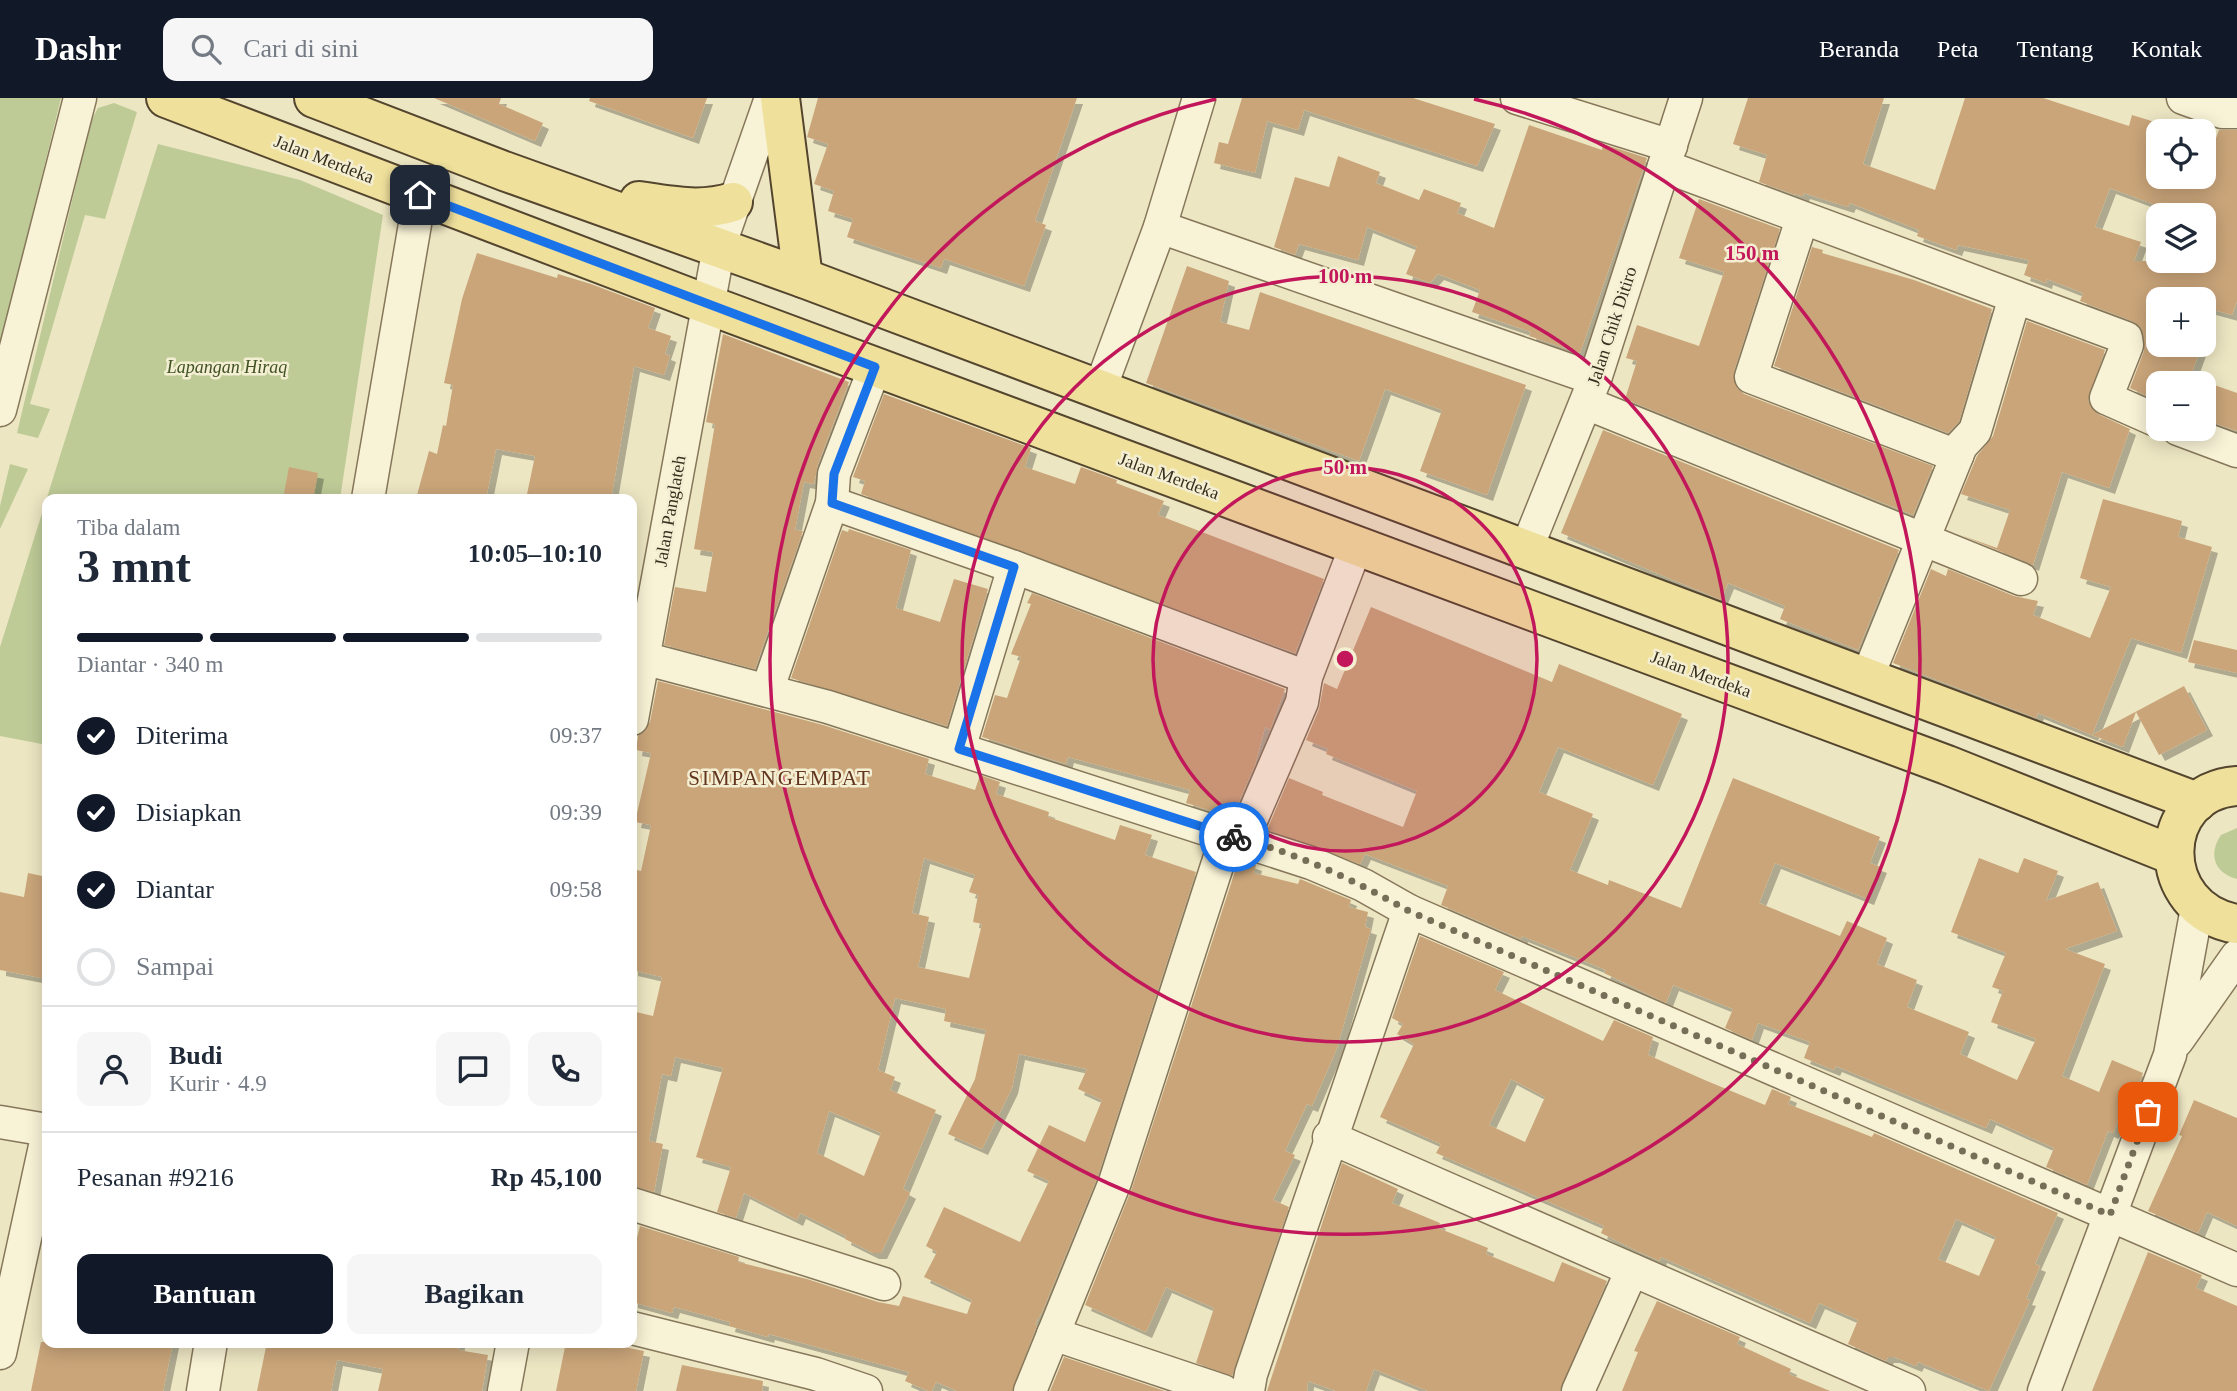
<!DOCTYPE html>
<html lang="id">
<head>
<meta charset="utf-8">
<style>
  body { margin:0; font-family:"Times New Roman",serif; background:#f6f6f7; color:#1f2937; height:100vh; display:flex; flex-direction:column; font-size:26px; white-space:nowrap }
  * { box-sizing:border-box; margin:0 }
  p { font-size:23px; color:#747a83 }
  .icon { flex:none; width:38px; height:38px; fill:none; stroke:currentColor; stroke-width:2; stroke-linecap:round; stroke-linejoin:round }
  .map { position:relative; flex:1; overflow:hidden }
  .sheet { position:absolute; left:42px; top:396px; width:595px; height:854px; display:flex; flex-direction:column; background:#fff; border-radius:14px; box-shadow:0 4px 18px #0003 }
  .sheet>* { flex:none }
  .tools { position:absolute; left:2146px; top:21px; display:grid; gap:14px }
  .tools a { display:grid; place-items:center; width:70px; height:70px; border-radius:14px; background:#fff; box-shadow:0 4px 18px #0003; font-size:35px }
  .pin { position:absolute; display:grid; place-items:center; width:60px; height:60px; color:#fff; margin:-30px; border-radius:14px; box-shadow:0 4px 10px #0006 }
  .courier { position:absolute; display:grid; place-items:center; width:70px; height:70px; margin:-35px; border:5px solid #1a73e8; border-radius:50%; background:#fff; color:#222; box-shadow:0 2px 9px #0007 }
  .overview em { font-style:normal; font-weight:600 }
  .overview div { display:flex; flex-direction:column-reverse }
  .overview { display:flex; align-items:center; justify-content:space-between; height:119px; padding:0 35px }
  h1 { font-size:46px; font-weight:600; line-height:52px }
  .bar { display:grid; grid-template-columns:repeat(4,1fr); gap:10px 7px; align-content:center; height:84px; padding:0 35px }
  .bar i { height:9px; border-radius:5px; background:#e0e1e3 }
  .bar .current { background:#111827 }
  .bar p { grid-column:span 4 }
  .line { display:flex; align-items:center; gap:18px; padding:0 35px; border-top:2px solid #e0e1e3 }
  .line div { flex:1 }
  .round { display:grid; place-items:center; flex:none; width:74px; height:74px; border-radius:14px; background:#f6f6f7 }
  ol { padding:0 35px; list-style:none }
  li { display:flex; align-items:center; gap:21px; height:77px }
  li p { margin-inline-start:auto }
  li .icon { padding:7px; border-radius:50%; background:#111827; color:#fff; stroke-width:4 }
  li:last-child { color:#747a83 }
  li i { width:38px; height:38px; border:4px solid #e0e1e3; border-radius:50% }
  .cta { display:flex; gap:14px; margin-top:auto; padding:14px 35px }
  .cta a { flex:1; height:80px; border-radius:14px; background:#111827; color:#fff; font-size:28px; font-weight:600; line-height:80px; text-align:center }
  .cta a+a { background:#f6f6f7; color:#1f2937 }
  header { display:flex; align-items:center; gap:42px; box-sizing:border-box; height:98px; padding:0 35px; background:#111827; color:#fff }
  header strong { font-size:33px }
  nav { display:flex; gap:38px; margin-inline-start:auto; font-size:24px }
  .search { width:490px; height:63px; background:#f6f6f7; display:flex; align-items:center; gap:18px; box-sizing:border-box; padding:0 24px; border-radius:14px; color:#747a83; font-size:26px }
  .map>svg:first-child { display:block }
</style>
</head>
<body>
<header>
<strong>Dashr</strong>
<div class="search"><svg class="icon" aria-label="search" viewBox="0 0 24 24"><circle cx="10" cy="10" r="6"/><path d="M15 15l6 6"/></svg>Cari di sini</div>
<nav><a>Beranda</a><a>Peta</a><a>Tentang</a><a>Kontak</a></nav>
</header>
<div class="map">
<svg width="2237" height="1293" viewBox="0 0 2237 1293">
  <defs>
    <filter id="shadow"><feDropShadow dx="6" dy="6" stdDeviation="0" flood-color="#0004"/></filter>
  </defs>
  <rect width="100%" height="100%" fill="#ede6c3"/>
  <!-- green -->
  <g fill="#becb97">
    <path d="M0 0H61L0 249Z"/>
    <path d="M114 5 137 14 105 121 85 117 30 306 50 311 38 340 17 335 91 23 98 10Z"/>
    <path d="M158 46 300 82 383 117 340 401H47V647L0 638V549Z"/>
    <path d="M10 366 28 371 0 431V408Z"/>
    <path d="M2237 730V781C2214 775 2208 756 2221 737Z"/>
  </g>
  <!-- building -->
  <g fill="#caa57a" fill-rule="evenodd" filter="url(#shadow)">
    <path d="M434 0H501L499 6 543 25 535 43Z"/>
    <path d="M590 0H707L693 40 589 3Z"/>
    <path d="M818 0H1077L1035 123 1046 127 1024 188 944 161 941 170 847 139 853 121 828 113 834 93 814 86 828 46 807 39Z"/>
    <path d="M1242 0H1413L1495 26 1477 68 1304 12 1298 32 1267 23 1255 75 1214 65 1219 44 1228 46Z"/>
    <path d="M1748 0H1884L1863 66 1935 92 1965 0H2043L2129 28 2132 17 2158 25V79H2170L2198 89 2219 32H2237V203L2232 217 2203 209V201H2158V247H2202L2188 285H2158V303L2130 290 2144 253 2141 229 2132 223 2080 203 2083 195 2047 181 2046 185 2024 177 2029 162 1958 147 1956 152 1917 138 1919 132 1850 105 1848 109 1804 95 1803 98 1793 96 1759 84 1767 57 1733 46ZM2110 90 2183 117H2203V163H2134L2141 144 2095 129Z"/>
    <path d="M1529 27 1602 52 1603 46 1647 60 1580 255 1529 238 1531 234 1472 214 1480 192 1438 176 1430 185 1406 176 1417 149 1367 129 1358 162 1299 146 1295 157 1274 149 1295 79 1329 89 1338 58 1380 74 1376 85 1419 102 1424 91 1461 105 1457 115 1494 130Z"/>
    <path d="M1699 101 1780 131 1734 273 1737 290 1744 296 1933 368 1913 417 1625 301 1637 263 1626 260 1637 227 1699 248 1724 174 1679 160Z"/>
    <path d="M1812 149 1823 152 1822 155 1914 182 1992 211 1959 324 1948 335 1774 268Z"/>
    <path d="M477 155 557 180 558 176 591 186 655 210 648 230 671 238 665 256 670 258 664 277 634 268 611 401H526L535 358 496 351 486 401H432L417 397 429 353 437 356 443 327 446 328 453 287 444 285 462 201Z"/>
    <path d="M1187 168 1229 183 1220 224 1249 232 1260 194 1526 287 1487 397 1420 373 1442 312 1385 291 1359 363 1146 285Z"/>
    <path d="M2027 223 2105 252 2088 303 2098 316 2130 331 2109 390 2062 374 2033 467 1961 437 1997 450 2010 412 1961 396 1977 358 1993 338Z"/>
    <path d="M723 236 849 284 818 366 814 386 804 384 795 432 803 433 755 571 664 547 675 489 706 494 713 454 694 451 715 326 706 324Z"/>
    <path d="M2203 283 2237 295V333L2203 321Z"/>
    <path d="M884 296 1031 350 1025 369 1075 386 1081 369 1117 382 1116 385 1164 403 1158 417 1324 481 1295 555 861 396 865 383 853 379Z"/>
    <path d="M1603 332 1899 452 1858 552 1780 521 1785 508 1728 485 1721 502 1561 435Z"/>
    <path d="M289 369 318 375 313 401H283Z"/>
    <path d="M2103 401 2182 423 2178 439 2212 449 2181 555 2131 540 2092 637 2038 615 2036 620 1893 565 1931 471 1946 478 1948 471 2014 498 2038 503 2033 517 2090 540 2111 489 2080 480Z"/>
    <path d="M849 431 911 452 896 510 940 524 954 481 988 491 947 628 791 580 842 432 848 434Z"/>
    <path d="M1032 495 1285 591 1270 632 1265 629 1255 667 1232 719 1186 705 1190 692 1068 659 1066 666 982 639 995 597 1007 600 1021 559 1011 556 1031 506 1027 505Z"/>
    <path d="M1371 509 1552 584 1559 566 1682 616 1653 687 1558 649 1539 694 1593 716 1570 772 1608 787 1609 782 1681 810 1733 680 1880 739 1870 765 1881 769 1868 801 1775 765 1759 805 1840 838 1847 823 1887 840 1877 866 1917 882 1907 909 1969 934 1960 956 2017 982 2036 941 1991 924 2003 893 1992 889 2006 855 1951 834 1979 760 2018 775 2024 760 2058 773 2046 803 2098 784 2117 833 2065 851 2105 866 2062 978 2099 994 2112 962 2143 975 2134 999 2128 997 2113 1035 2108 1033 2087 1087 2046 1069 2054 1050 1990 1021 1986 1030 1836 968 1834 972 1804 960 1810 944 1758 925 1752 942 1725 930 1733 911 1673 887 1666 905 1604 875 1606 872 1522 838 1521 841 1441 807 1448 788 1365 756 1360 766 1267 732 1289 680 1323 694 1322 697 1403 729 1417 693 1326 656 1328 651 1306 642 1319 611 1324 585 1337 591Z"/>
    <path d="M2194 542 2237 552V575L2188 564Z"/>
    <path d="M658 583 823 627 929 661 925 676 975 692 980 677 1000 684 996 696 1049 714 1048 719 1115 742 1120 727 1152 737 1145 757 1196 774 1098 1078 1042 1214 1035 1226 1037 1227 1012 1293H957L936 1284 932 1293H928L905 1283 909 1274 769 1236 768 1239 729 1228 730 1224 674 1209 672 1215 632 1204V1159L640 1128 739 1159 738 1164 807 1181 878 1204 899 1208 903 1198 967 1216 972 1202 924 1179 937 1154 926 1148 944 1109 1020 1144 1049 1083 1027 1073 1049 1027 1085 1044 1102 1002 1078 991 1087 971 1019 956 1012 990 982 1051 948 1036 975 981 986 932 944 923 946 911 895 900 878 972 895 979 890 992 936 1012 903 1091 910 1095 881 1155H873L845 1141 846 1138 800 1115 797 1122 744 1095 736 1120 717 1114 731 1069 696 1059 723 970 675 959 671 978 662 976 649 1043 663 1046 654 1094 632 1088V913L653 918 662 879 632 872V771L641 773 651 727 635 724 651 655 636 652 638 638 650 624ZM924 760 975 777 969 794 978 797 973 824 982 826 969 880 918 869 929 819 912 815ZM829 1013 881 1035 864 1078 817 1055Z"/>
    <path d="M2184 588 2207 632 2159 657 2136 614 2123 649 2092 637Z"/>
    <path d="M1239 761 1256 767 1254 775 1298 786 1300 781 1351 802 1349 809 1368 814 1365 829 1371 831 1337 950 1312 1008 1307 1006 1285 1053 1295 1057 1273 1102 1289 1109 1232 1278 1196 1265 1214 1210 1166 1189 1146 1234 1085 1207 1132 1090Z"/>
    <path d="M28 775 47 779V881L0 872V794L24 799Z"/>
    <path d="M1420 838 1504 874 1495 892 1603 943 1614 922 1653 939 1648 957 1707 983 1765 1007 1772 991 1791 999 1788 1006 1872 1039 1874 1035 2058 1115 2035 1166 2040 1168 2026 1201 2030 1202 1989 1293 1918 1264 1916 1268 1894 1259H1888L1886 1263 1848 1246 1858 1222 1819 1205 1810 1225 1661 1159 1660 1163 1637 1153 1601 1135 1604 1128 1436 1055 1441 1046 1380 1019 1414 946 1397 936 1403 926 1392 920ZM1511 981 1545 999 1525 1044 1489 1027ZM1956 1121 1996 1139 1979 1178 1938 1161Z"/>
    <path d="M2194 1002 2237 1020V1128L2207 1114 2198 1135 2148 1113 2182 1038 2179 1037Z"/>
    <path d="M1342 1065 1398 1091 1392 1105 1440 1125 1438 1130 1488 1150 1486 1156 1554 1184 1562 1164 1607 1183 1560 1293H1428L1374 1271 1366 1293H1336L1308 1283 1307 1293H1267Z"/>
    <path d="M2148 1154 2202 1177 2196 1190 2237 1208V1293H2092Z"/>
    <path d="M1657 1203 1740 1239 1737 1246 1791 1271 1789 1276 1830 1293H1622L1638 1254 1634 1253Z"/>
    <path d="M41 1244H173L163 1293H31Z"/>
    <path d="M267 1244H459L458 1252 488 1257 482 1293H378L383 1271 337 1262 331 1293H257Z"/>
    <path d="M566 1244H599L644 1253 636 1293H556Z"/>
    <path d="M1064 1259 1165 1293H1050Z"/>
    <path d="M682 1267 763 1283 762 1293H676Z"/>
  </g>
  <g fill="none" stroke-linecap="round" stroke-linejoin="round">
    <!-- minor casing -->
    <g stroke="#86775a" stroke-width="35">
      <g id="minor">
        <path d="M1517 0 1671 48"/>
        <path d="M2183 0 2222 14H2237"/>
        <path d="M1664 68 2126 240 2127 247 2106 300 2158 323"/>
        <path d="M1802 121 1751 279 1957 358"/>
        <path d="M1160 129 1595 281"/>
        <path d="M1100 291 1160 129 1199 0"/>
        <path d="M1586 305 2021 481"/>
        <path d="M0 312 80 0"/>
        <path d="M2178 331 2237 353"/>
        <path d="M368 401 420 97"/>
        <path d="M832 405 1014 469 1306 579"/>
        <path d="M1526 452 1595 281 1686 0"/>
        <path d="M643 560 828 609 1311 765 1363 787 1409 813 2237 1172"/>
        <path d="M1867 580 1961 348 1975 333 2015 199"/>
        <path d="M768 590 832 405 834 376 875 269"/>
        <path d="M632 621 719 149 771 0"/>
        <path d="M959 651 1014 469"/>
        <path d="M1243 741 1302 604 1306 579 1356 448"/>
        <path d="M2177 943 2237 858"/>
        <path d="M0 1024 47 1032"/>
        <path d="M1329 1039 1909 1293"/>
        <path d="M632 1106 884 1186"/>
        <path d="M632 1230 816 1276 866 1293"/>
        <path d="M1053 1236 1223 1293"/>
        <path d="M0 1255 47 1039"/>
        <path d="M203 1293 211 1244"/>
        <path d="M504 1293 513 1244"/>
        <path d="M1030 1293 1115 1084 1227 737"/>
        <path d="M1248 1293 1251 1276 1409 813"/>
        <path d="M1578 1293 1632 1172"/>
        <path d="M2044 1293 2170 957 2197 810"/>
      </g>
    </g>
    <!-- major casing -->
    <g stroke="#54452e" stroke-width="42">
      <g id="major">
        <path d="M166 0 706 206 1947 667 2173 757"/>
        <path d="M314 0 504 73 803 180 2197 704"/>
        <path d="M780 0 803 180"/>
        <path d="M639 103C672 108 701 114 733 104"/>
        <path d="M2237 688C2154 694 2153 812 2237 826"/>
      </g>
    </g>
    <!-- minor -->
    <use href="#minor" stroke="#f8f2d6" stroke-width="32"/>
    <!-- major -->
    <use href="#major" stroke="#efe09c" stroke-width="38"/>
  </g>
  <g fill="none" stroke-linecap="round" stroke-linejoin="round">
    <!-- done -->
    <path stroke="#776e58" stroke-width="7" stroke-dasharray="0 12.6" d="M1234 739C1295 754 1354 782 1409 813L2110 1117 2148 1014"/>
    <!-- route -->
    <path stroke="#1a73e8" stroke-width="9" d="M420 97 875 269 834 376 832 405 1014 469 959 651 1234 739"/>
  </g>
  <!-- distance rings -->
  <circle cx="1345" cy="561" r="192" fill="#c2185b" fill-opacity=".12"/>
  <g fill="none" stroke="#c2185b" stroke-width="3.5">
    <circle cx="1345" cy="561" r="192"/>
    <circle cx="1345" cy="561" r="383"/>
    <path d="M1474 1A575 575 0 1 1 1216 1"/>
  </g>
  <g text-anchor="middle" stroke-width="5" stroke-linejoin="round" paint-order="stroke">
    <!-- street labels -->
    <g font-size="18" fill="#372d1e" stroke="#f4efd2">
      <text transform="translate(324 61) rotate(21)" y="6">Jalan Merdeka</text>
      <text transform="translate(1612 228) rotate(-72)" y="6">Jalan Chik Ditiro</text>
      <text transform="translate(1169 378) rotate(20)" y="6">Jalan Merdeka</text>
      <text transform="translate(670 413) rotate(-80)" y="6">Jalan Panglateh</text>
      <text transform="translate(1701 576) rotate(20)" y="6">Jalan Merdeka</text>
    </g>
    <!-- park labels -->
    <g font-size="18" font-style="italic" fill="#415325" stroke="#f4efd2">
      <text x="227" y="275">Lapangan Hiraq</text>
    </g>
    <!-- quarter labels -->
    <g font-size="21" letter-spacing="2" fill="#62351f" stroke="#f4efd2">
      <text x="780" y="687">SIMPANGEMPAT</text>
    </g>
  </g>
  <circle cx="1345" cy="561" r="10" fill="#c2185b" stroke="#f4efd2" stroke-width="3.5"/>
  <g font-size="21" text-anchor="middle" font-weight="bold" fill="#c2185b" stroke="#f4efd2" stroke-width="5" stroke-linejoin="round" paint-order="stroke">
    <text x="1752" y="162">150 m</text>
    <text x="1345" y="185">100 m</text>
    <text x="1345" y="376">50 m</text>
  </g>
</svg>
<div class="tools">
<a><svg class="icon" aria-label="locate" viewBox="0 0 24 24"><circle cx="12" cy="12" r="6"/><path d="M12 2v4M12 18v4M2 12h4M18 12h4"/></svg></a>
<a><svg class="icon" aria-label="layers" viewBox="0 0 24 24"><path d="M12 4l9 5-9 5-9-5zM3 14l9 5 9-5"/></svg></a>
<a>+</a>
<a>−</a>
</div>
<div class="pin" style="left:2148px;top:1014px;background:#ea580c"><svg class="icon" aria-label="bag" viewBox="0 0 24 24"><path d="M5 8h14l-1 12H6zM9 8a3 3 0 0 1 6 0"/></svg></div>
<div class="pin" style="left:420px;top:97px;background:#1f2937"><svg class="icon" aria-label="home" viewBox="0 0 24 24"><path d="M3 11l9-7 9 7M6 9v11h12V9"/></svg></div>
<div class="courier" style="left:1234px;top:739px"><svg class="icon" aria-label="bike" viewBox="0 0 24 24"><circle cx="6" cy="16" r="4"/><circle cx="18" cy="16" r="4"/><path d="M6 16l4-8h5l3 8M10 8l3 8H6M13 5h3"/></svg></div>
<section class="sheet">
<div class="overview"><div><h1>3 mnt</h1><p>Tiba dalam</p></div><em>10:05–10:10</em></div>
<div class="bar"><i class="current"></i><i class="current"></i><i class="current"></i><i></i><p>Diantar · 340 m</p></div>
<ol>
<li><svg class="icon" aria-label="check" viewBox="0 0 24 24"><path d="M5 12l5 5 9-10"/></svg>Diterima<p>09:37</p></li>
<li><svg class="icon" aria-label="check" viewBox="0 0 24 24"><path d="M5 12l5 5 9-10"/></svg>Disiapkan<p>09:39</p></li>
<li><svg class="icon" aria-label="check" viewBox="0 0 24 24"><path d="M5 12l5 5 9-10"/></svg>Diantar<p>09:58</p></li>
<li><i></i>Sampai</li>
</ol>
<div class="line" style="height:126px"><a class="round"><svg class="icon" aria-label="person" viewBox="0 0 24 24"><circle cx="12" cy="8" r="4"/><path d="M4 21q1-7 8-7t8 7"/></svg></a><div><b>Budi</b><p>Kurir · 4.9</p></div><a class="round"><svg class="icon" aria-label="chat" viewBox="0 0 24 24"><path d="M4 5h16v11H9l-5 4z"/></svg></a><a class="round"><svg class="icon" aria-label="phone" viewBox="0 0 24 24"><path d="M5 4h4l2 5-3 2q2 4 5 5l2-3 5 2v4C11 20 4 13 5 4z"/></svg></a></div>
<div class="line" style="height:91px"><div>Pesanan #9216</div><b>Rp 45,100</b></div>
<div class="cta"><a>Bantuan</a><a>Bagikan</a></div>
</section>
</div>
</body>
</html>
